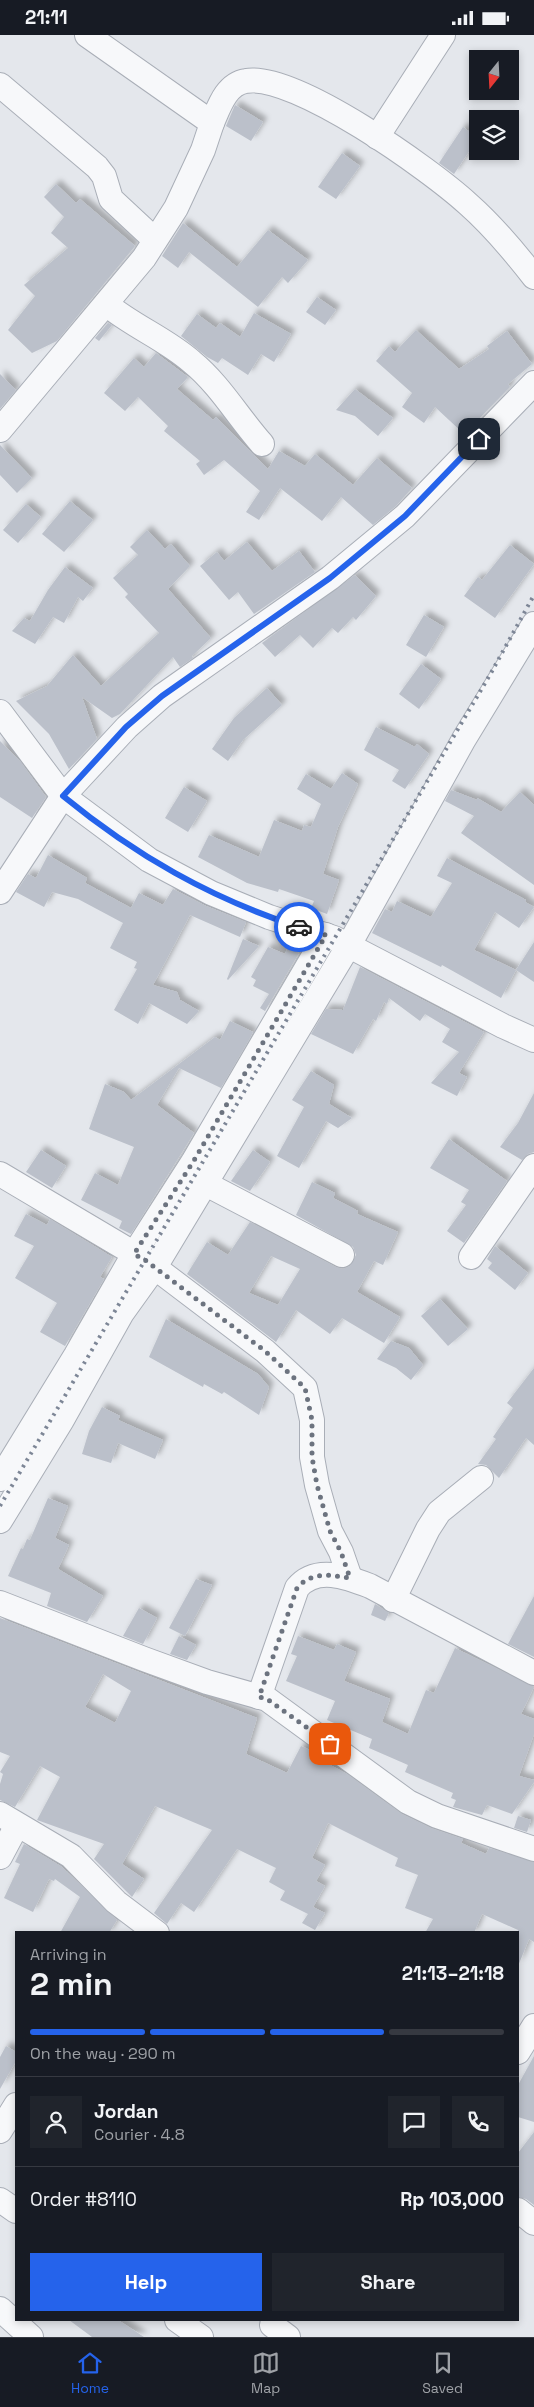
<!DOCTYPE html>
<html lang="en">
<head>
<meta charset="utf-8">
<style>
  body { margin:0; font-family:"Space Grotesk",sans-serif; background:#20242c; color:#f1f3f6; height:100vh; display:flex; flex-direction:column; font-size:19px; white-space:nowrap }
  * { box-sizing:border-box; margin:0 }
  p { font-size:16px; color:#9ea1a6 }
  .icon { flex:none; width:28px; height:28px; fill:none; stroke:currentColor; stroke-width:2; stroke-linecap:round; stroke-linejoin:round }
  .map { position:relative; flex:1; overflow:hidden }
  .panel { position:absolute; left:15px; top:1896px; width:504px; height:390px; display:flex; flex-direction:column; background:#171b24; border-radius:0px; box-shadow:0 2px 8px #0003 }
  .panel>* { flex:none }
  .needle { width:32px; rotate:198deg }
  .fabs { position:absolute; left:469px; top:15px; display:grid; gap:10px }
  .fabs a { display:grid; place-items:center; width:50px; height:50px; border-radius:0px; background:#171b24; box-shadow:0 2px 8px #0003; font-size:25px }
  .pin { position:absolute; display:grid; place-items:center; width:42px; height:42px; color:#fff; margin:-21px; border-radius:10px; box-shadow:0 2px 8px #0006 }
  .courier { position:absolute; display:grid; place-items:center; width:50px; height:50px; margin:-25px; border:4px solid #2563eb; border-radius:50%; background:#fff; color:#222; box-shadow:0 1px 6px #0007 }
  .head em { font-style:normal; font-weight:600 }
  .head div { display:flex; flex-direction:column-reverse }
  .head { display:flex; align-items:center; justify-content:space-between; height:85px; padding:0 15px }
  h1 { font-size:32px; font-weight:600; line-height:38px }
  .bar { display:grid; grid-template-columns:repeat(4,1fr); gap:8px 5px; align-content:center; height:60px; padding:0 15px }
  .bar i { height:6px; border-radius:4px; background:#363941 }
  .bar .selected { background:#2563eb }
  .bar p { grid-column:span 4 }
  .line { display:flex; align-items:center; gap:12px; padding:0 15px; border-top:1px solid #363941 }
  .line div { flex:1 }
  .round { display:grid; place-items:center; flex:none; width:52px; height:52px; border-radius:0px; background:#20242c }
  .cta { display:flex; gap:10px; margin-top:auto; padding:10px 15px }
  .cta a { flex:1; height:58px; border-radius:0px; background:#2563eb; color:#fff; font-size:20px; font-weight:600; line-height:58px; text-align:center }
  .cta a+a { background:#20242c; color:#f1f3f6 }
  .status { display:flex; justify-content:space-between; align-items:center; height:35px; padding:0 25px; background:#171b24; direction:ltr }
  .status svg { height:14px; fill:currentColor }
  .dock { display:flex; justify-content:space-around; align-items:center; height:70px; border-top:1px solid #363941; background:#171b24; font-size:14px; color:#9ea1a6 }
  .dock a { display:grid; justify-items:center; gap:2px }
  .dock .selected { color:#2563eb }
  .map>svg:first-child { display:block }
</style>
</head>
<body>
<div class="status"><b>21:11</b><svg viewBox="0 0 49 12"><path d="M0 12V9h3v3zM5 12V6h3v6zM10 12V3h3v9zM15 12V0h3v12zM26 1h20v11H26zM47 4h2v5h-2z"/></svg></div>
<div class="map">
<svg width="534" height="2302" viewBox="0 0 534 2302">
  <defs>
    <filter id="shadow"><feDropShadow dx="4.5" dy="-4.5" stdDeviation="2.5" flood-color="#0004"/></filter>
  </defs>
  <rect width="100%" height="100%" fill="#e4e7ec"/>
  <!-- building -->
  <g fill="#bbc0ca" fill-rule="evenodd" filter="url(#shadow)">
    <path d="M235 70 263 87 251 106 226 91Z"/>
    <path d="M463 92 478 103 454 139 439 128Z"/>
    <path d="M342 118 360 131 336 164 318 152Z"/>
    <path d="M56 149 76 168 80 164 135 211 57 306 32 318 8 295 35 261 24 250 68 213 51 198 64 182 44 162Z"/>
    <path d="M183 188 237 232 268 195 308 225 288 248 282 242 258 272 189 217 178 233 162 221Z"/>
    <path d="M317 262 336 275 325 290 306 277Z"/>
    <path d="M254 278 291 299 274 327 261 319 248 340 222 323 218 328 207 322 181 301 197 279 216 293 220 288 240 302Z"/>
    <path d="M108 288 112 290 99 306 95 303Z"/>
    <path d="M416 295 459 334 489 314 487 311 507 296 532 329 508 349 510 352 464 399 435 372 424 388 402 372 412 358 376 326 389 311 395 317Z"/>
    <path d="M156 318 188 342 177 354 213 385 216 382 268 434 279 416 305 431 315 419 353 450 377 423 412 453 396 471 373 490 341 462 322 486 280 453 259 485 246 477 260 456 224 425 204 440 196 429 200 426 164 396 168 391 138 362 125 376 104 358 134 323 144 332Z"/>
    <path d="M0 339 16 355 0 374Z"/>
    <path d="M355 354 393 383 378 401 355 381 336 375Z"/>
    <path d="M0 410 32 443 17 458 0 440Z"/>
    <path d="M70 466 93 485 64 517 42 499Z"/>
    <path d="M26 469 41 482 18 508 3 495Z"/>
    <path d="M147 495 165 514 171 509 190 531 168 554 211 603 192 621 193 623 180 632 173 622 120 679 112 683 82 662 97 704 69 734 49 699 16 666 47 651 73 620 101 651 159 598 125 562 128 559 113 543 138 520 130 512Z"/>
    <path d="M247 507 272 536 299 516 315 537 254 579 238 557 229 565 200 531 217 517 224 526Z"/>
    <path d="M510 510 534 529 495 583 464 561 478 542 482 545Z"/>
    <path d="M65 532 93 553 83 566 78 562 64 588 53 582 35 609 12 596 24 583 30 586 48 555Z"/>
    <path d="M355 540 376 561 356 585 353 582 338 598 332 593 313 613 300 600 275 622 262 608Z"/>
    <path d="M424 580 444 592 426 622 406 610Z"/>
    <path d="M421 629 441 644 419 674 399 659Z"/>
    <path d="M267 653 282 670 243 705 228 726 212 714 234 683Z"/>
    <path d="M376 692 415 712 417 709 429 719 405 754 392 746 399 735 364 715Z"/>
    <path d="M0 706 20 726 46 762 32 783 0 762Z"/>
    <path d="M342 738 358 749 338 792 323 839 339 845 327 879 311 873 314 866 279 854 278 857 247 848 198 822 209 800 259 822 274 785 302 796 304 790 311 792 321 769 297 754 306 739 331 754Z"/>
    <path d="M184 752 207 766 188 797 165 783Z"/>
    <path d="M451 755 477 765V763L501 777 520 757 534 770V850L461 798 474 781 445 766Z"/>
    <path d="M48 820 87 843 85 848 131 873 139 858 163 870 173 854 206 871 246 887 240 902 190 880 153 950 177 957 180 965 199 976 187 989 149 968 138 989 114 975 137 934 134 933 137 927 110 913 123 888 78 864 52 857 44 872 16 857 28 839 36 843Z"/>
    <path d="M447 823 526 865 525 867 534 872 519 893 495 877 474 915 516 935 501 963 442 930 441 932 372 898 385 874 392 877 397 866 431 882 452 848 437 841Z"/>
    <path d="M243 904 259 911 228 945 227 944Z"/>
    <path d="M534 907V947L516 935Z"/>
    <path d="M268 912 285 919 288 912 299 918 265 976 260 973 269 959 253 951 256 945 251 942Z"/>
    <path d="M360 932 484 997 459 1038 467 1042 457 1061 431 1048 459 1017 442 1007 450 994 425 979 420 986 389 963 387 969 384 967 376 986 373 984 353 1019 311 999 326 974 343 975Z"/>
    <path d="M230 986 253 997 250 1003 221 1053 179 1033 157 1070 194 1098 131 1199 119 1193 122 1186 81 1165 95 1138 118 1150 134 1112 89 1094 105 1049 124 1057 131 1065 215 1002 220 1005Z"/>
    <path d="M311 1036 334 1050 329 1069 352 1083 338 1093 326 1086 299 1133 277 1121 304 1072 292 1065Z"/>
    <path d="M534 1058V1117L528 1119 522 1125 500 1112 518 1088Z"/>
    <path d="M449 1104 507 1146 464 1208 447 1196 466 1170 461 1167 469 1155 430 1133Z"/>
    <path d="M41 1115 66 1131 52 1153 26 1137Z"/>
    <path d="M253 1115 270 1127 250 1156 231 1146Z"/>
    <path d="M312 1147 335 1158 333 1163 358 1176 357 1179 398 1197 383 1230 374 1226 357 1257 400 1282 384 1308 342 1283 330 1299 296 1275 276 1307 187 1239 207 1207 228 1220 250 1187 336 1232 343 1234 350 1231 356 1220 353 1212 296 1180ZM271 1221 300 1234 278 1270 249 1258Z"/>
    <path d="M26 1179 47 1190 50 1184 112 1222 100 1242 104 1244 65 1311 40 1297 57 1268 15 1243 34 1211 14 1201Z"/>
    <path d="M495 1211 528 1238 515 1255 488 1233 492 1228 487 1224Z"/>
    <path d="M440 1264 468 1294 448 1311 421 1281Z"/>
    <path d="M166 1284 258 1339 269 1352 259 1380 224 1357 222 1359 204 1349 203 1352 149 1322Z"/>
    <path d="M391 1306 409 1313 423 1330 411 1345 396 1333 377 1324Z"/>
    <path d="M534 1333V1410L526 1403 499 1443 486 1430 478 1429 496 1404 493 1402 513 1373 507 1368Z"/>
    <path d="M102 1372 120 1381 118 1385 163 1405 155 1424 118 1408 111 1428 82 1419 89 1396Z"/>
    <path d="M48 1463 68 1471 55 1503 69 1510 58 1534 103 1561 87 1587 47 1571 51 1558 8 1541 21 1513 23 1514 27 1504 30 1505Z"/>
    <path d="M196 1544 212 1550 185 1601 169 1593Z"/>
    <path d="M534 1561V1622L508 1609Z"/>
    <path d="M375 1569 389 1578 385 1586 371 1580Z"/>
    <path d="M139 1573 157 1583 143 1609 123 1601Z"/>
    <path d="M0 1583 257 1683 246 1719 287 1738 301 1711 321 1720 319 1724 347 1739 402 1779 431 1793 463 1804 461 1808 486 1819 489 1813 534 1827V1907L529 1904 518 1931V1895L482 1879 474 1898H425L433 1884 405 1873 418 1840 395 1831 398 1823 328 1788 312 1823 325 1830 316 1846 325 1851 313 1872 325 1878 315 1895 302 1888 308 1879 280 1865 285 1856 269 1847 276 1833 237 1814 194 1877 181 1868 167 1889 154 1878 212 1795 155 1771 122 1829 144 1844 132 1862 94 1824 104 1809 37 1785 60 1742 40 1731 15 1772 0 1765V1749L3 1739 0 1737 10 1721 0 1717ZM103 1639 131 1656 115 1688 85 1672Z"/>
    <path d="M179 1601 196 1610 187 1625 170 1619Z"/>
    <path d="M298 1601 334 1615 337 1609 356 1617 344 1646 390 1664 382 1687 408 1699 426 1655 434 1658 455 1613 534 1652 521 1679 534 1684V1699L519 1741 534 1745V1747L512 1779 487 1770 482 1780 453 1772 456 1765 451 1763 453 1758 405 1737 408 1730 369 1713 372 1704 327 1685 335 1666 286 1646 297 1621 291 1619Z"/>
    <path d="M518 1781 531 1785 527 1797 514 1793Z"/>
    <path d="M24 1809 62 1832 117 1885 109 1898H60L80 1862 55 1844 54 1846 49 1844 33 1877 4 1863 20 1829 15 1827Z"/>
    <path d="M6 2011 16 2017V2026L0 2054V2022Z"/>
    <path d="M534 2021V2087L518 2082V2050Z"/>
    <path d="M534 2097V2170L526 2164 518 2162V2118Z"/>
    <path d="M69 2285H118L144 2302H92Z"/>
  </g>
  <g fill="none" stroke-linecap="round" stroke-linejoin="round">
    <!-- minor casing -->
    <g stroke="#a9aeb7" stroke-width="26">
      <g id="minor">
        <path d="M0 50 97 132 104 141 111 164 155 205"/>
        <path d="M212 88C219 72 226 49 246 46 294 37 431 135 468 169 493 191 513 215 534 242"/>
        <path d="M377 102 443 0"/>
        <path d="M106 269C134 292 166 304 192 327 220 350 238 382 262 409"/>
        <path d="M0 395 144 223 176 173 203 115 212 88 87 0"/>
        <path d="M0 677 63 761 149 825 211 858 269 882 334 903 503 991 534 1005"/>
        <path d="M0 857 63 761 127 692 162 661 330 543 405 481 534 348"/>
        <path d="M0 1139 145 1225 265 1316 305 1353 312 1385V1422L317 1450 330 1496 341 1517 350 1543"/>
        <path d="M206 1149 342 1220"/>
        <path d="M471 1222 534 1131"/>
        <path d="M0 1444 76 1320 134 1219 193 1127 326 900"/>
        <path d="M0 1486 62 1385 122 1278 155 1232 349 910 464 704 534 589"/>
        <path d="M393 1565 428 1494 439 1477 481 1443"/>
        <path d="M0 1568 144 1624 207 1647 267 1664 408 1767 437 1781 534 1814"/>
        <path d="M259 1662 297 1553C316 1530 347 1542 370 1551L534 1638"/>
        <path d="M0 1779 71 1821 116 1867 157 1898"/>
        <path d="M0 1822 17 1790"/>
        <path d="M518 2017 534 1991"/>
        <path d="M0 2096 16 2070"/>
        <path d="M0 2165 16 2176"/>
        <path d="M518 2175 534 2188"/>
        <path d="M0 2274 31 2302"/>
        <path d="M177 2285 201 2302"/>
        <path d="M272 2290 288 2302"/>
      </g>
    </g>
    <!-- minor -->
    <use href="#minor" stroke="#f7f8fa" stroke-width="24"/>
    <!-- rail -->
    <path stroke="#7d8696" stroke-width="4" stroke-dasharray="2.5 5" stroke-linecap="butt" d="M0 1471 491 638 534 560"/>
  </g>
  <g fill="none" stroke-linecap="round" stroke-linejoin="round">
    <!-- done -->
    <path stroke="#6c737f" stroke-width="5" stroke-dasharray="0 9" d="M299 892 326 900 193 1127 134 1219 145 1225 265 1316 305 1353 312 1385V1422L317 1450 330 1496 341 1517 350 1543C330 1540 312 1536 297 1553L259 1662 267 1664 330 1709"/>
    <!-- route -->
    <path stroke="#2563eb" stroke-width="6" d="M299 892C210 863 135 820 63 761L126 692 162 661 330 543 405 481 479 404"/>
  </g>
</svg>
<div class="fabs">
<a><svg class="needle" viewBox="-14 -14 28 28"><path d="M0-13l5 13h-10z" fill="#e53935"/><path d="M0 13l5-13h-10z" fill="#9ea1a6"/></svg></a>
<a><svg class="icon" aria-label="layers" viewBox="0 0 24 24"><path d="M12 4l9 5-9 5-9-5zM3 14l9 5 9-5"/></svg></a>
</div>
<div class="pin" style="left:330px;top:1709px;background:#ea580c"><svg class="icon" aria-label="bag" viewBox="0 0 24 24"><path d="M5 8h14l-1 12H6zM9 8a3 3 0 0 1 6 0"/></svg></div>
<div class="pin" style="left:479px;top:404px;background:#1f2937"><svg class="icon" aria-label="home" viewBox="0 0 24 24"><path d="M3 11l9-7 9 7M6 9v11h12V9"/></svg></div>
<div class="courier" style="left:299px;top:892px"><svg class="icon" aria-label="car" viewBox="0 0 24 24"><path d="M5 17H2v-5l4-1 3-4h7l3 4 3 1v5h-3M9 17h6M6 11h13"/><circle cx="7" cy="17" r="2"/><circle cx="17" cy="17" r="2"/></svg></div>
<section class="panel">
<div class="head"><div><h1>2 min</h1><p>Arriving in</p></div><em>21:13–21:18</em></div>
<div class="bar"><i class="selected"></i><i class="selected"></i><i class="selected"></i><i></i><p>On the way · 290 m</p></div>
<div class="line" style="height:90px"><a class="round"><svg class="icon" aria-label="person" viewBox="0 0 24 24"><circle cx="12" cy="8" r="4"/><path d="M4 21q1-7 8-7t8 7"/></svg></a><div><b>Jordan</b><p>Courier · 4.8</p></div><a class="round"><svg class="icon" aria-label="chat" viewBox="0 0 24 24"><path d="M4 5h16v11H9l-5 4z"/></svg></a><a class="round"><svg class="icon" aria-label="phone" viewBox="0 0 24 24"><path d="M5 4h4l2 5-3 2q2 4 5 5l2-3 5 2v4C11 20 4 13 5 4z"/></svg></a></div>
<div class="line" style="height:65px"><div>Order #8110</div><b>Rp 103,000</b></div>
<div class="cta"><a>Help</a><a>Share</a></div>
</section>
</div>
<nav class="dock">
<a class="selected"><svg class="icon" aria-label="home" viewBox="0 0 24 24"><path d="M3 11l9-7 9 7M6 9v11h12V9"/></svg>Home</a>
<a><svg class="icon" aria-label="map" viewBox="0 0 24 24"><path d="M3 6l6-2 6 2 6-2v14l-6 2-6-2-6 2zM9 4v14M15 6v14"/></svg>Map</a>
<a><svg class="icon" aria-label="saved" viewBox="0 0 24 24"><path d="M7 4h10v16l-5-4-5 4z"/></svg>Saved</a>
</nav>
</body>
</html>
